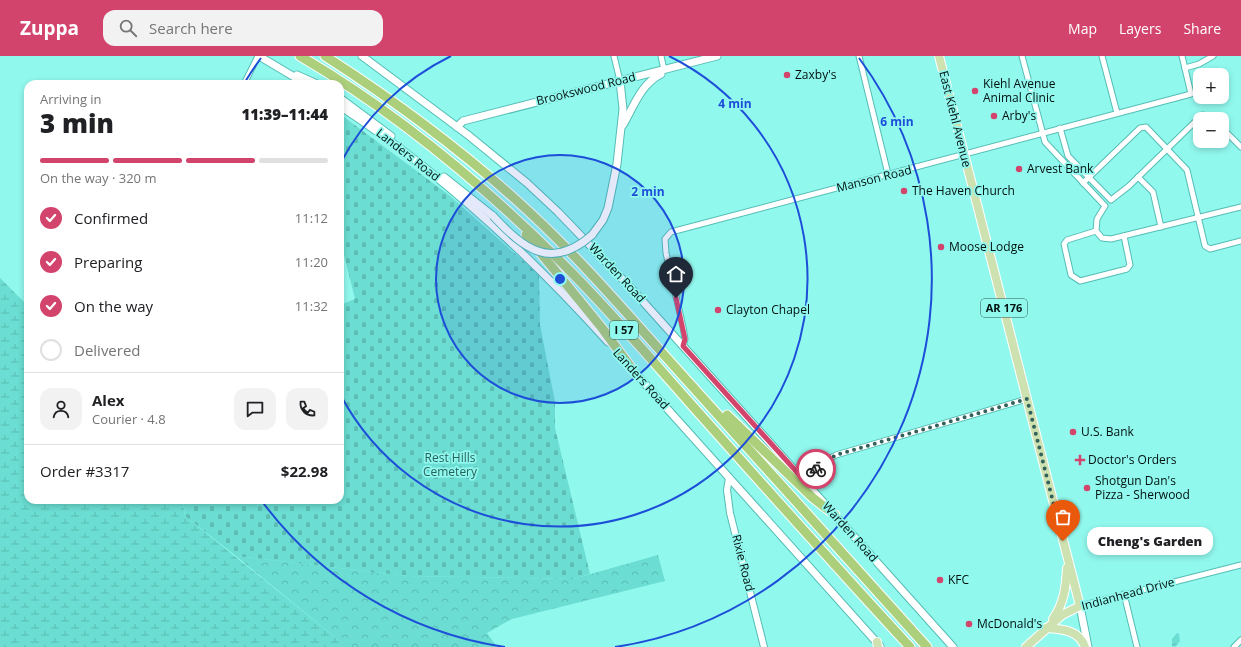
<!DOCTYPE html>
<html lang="en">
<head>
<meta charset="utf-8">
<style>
  body { margin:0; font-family:"Open Sans",sans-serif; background:#f2f2f2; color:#202124; height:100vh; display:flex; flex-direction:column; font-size:15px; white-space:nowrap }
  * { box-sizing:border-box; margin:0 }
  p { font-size:13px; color:#757577 }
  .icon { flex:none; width:22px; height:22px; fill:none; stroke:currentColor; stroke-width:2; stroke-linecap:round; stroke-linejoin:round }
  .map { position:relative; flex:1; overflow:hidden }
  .side { position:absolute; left:24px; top:24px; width:320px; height:424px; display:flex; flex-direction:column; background:#fff; border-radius:12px; box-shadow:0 2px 6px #0003 }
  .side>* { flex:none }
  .fabs { position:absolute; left:1193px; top:12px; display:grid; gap:8px }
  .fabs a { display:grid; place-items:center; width:36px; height:36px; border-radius:8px; background:#fff; box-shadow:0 2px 6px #0003; font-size:20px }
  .pin { position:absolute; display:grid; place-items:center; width:34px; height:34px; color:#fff; margin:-41px -17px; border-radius:50% 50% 50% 0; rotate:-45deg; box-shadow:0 0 4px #0007 }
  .pin .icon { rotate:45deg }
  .courier { position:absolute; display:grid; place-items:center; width:40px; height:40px; margin:-20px; border:3px solid #d3446c; border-radius:50%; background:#fff; color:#222; box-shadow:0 1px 5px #0007 }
  .bubble { position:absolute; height:28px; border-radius:12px; background:#fff; box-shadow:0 2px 6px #0003; font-size:13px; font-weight:800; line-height:28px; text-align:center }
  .head em { font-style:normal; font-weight:800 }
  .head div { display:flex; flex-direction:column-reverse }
  .head { display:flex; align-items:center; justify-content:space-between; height:68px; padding:0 16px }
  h1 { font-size:26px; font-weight:800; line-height:30px }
  .bar { display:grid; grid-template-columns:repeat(4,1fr); gap:6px 4px; align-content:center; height:48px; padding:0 16px }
  .bar i { height:5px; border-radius:3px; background:#e0e0e0 }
  .bar .current { background:#d3446c }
  .bar p { grid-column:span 4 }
  .line { display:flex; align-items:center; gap:10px; padding:0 16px; border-top:1px solid #e0e0e0 }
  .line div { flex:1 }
  .round { display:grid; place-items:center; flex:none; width:42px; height:42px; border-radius:12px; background:#f2f2f2 }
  ol { padding:0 16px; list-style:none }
  li { display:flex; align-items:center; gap:12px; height:44px }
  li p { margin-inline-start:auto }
  li .icon { padding:4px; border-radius:50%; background:#d3446c; color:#fff; stroke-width:4 }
  li:last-child { color:#757577 }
  li i { width:22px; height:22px; border:2px solid #e0e0e0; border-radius:50% }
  header { display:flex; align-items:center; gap:24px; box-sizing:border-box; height:56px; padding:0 20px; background:#d3446c; color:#fff }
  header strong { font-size:19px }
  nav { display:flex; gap:22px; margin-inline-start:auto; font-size:14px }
  .search { width:280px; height:36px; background:#f2f2f2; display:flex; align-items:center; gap:10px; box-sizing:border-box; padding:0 14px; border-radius:12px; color:#757577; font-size:15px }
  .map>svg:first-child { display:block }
</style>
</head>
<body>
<header>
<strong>Zuppa</strong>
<div class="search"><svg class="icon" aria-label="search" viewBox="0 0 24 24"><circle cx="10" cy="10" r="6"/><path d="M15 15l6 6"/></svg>Search here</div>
<nav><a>Map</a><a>Layers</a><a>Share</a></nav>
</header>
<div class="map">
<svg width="1241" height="591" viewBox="0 0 1241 591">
  <defs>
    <pattern id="forest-crowns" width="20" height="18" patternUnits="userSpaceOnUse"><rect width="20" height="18" fill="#6bddd2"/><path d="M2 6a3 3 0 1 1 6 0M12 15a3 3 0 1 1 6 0" fill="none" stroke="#5bbdb3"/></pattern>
    <pattern id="wetland-marsh" width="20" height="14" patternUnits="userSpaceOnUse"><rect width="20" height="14" fill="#6bddd2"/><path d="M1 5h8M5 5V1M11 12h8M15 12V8" fill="none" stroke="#5bbdb3"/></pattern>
    <pattern id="cemetery-stones" width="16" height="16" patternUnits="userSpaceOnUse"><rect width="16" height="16" fill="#6bddd2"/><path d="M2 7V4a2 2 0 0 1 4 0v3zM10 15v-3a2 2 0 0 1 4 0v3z" fill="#5bbdb3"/></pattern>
  </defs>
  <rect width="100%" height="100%" fill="#91f8ee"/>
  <!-- forest -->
  <g fill="url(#forest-crowns)">
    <path d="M658 499 665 525 512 563 487 577 497 591H342V587L236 500 407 520 573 523Z"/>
    <path d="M1177 577 1179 578 1180 585 1175 591 1172 590V583Z"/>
  </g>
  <!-- wetland -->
  <path fill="url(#wetland-marsh)" d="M0 222 28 250V444H183L185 460 342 587V591H0Z"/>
  <!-- cemetery -->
  <path fill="url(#cemetery-stones)" d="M340 58 449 139 539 219 540 269 555 346V372L590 518 573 523 407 520 236 500 185 460 183 444H340V249L355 243 340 183Z"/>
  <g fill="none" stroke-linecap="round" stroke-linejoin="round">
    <!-- minor casing -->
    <g stroke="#54bdb4" stroke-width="7">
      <g id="minor">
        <path d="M614 0 620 25"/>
        <path d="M661 0 664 14"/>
        <path d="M859 0 888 118"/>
        <path d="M1022 0 1045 86 1105 150 1097 163 1096 175 1102 182 1111 183 1241 151"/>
        <path d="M1102 0 1117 57"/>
        <path d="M1185 12 1199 8 1213 0"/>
        <path d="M244 28 258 0"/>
        <path d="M1060 72 1068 100 1111 144 1129 130 1202 59 1210 60 1213 63"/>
        <path d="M1222 72 1241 91"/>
        <path d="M1138 121 1153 136 1161 171"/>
        <path d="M1083 127 1140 72 1146 71 1187 114 1205 190 1210 193 1241 185"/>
        <path d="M1096 175 1067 184 1064 188 1071 219 1080 225 1127 213 1130 209 1124 180"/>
        <path d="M683 290 685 283 683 271 666 197 665 183 671 176 1191 38 1182 0"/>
        <path d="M804 424 822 407 836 399 1027 343"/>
        <path d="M1124 538 1137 591"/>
        <path d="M1080 550 1241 509"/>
        <path d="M1234 591 1241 584"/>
      </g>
    </g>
    <!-- tertiary casing -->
    <g stroke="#54bdb4" stroke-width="8">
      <path id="tertiary" d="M729 422 727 434 730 457 764 591"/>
    </g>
    <!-- secondary casing -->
    <g stroke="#54bdb4" stroke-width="9">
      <g id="secondary">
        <path d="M259 0 306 28"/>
        <path d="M362 0 468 79 527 127 558 156 629 230 825 448"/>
        <path d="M297 19 317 28"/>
        <path d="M340 42 391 80"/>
        <path d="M340 50C440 116 528 197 608 286"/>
        <path d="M623 69C634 50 641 28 661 18"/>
        <path d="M457 71 463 65 717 0"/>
        <path d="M444 121 493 160"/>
        <path d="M592 179 603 164 608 152 617 108 623 53 620 25"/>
        <path d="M629 310 880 590"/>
        <path d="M832 456 953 591"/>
        <path d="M1080 550 1088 591"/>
      </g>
    </g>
    <!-- primary casing -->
    <g stroke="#fff" stroke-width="10">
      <g id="primary">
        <path d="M939 0 1080 550 1062 559 1026 591"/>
        <path d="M1053 563C1064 547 1066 531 1067 512"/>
        <path d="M1046 572C1062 573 1079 574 1085 591"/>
        <path d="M877 586 878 591"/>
      </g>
    </g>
    <!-- motorway casing -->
    <g stroke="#fff" stroke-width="11">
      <g id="motorway">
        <path d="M300 0C401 59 492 136 574 219 614 260 651 303 689 346 762 428 835 510 910 591"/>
        <path d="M325 0C392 43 456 90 515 143 569 191 617 246 665 300 753 397 840 494 927 591"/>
        <path d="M526 179 602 272 632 313"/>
        <path d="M727 359 813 442 835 459"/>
      </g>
    </g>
    <!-- minor -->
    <use href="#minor" stroke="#fff" stroke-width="5"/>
    <!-- tertiary -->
    <use href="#tertiary" stroke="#fff" stroke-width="6"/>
    <!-- secondary -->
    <use href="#secondary" stroke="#fff" stroke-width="7"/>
    <!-- primary -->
    <use href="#primary" stroke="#cde2b0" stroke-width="8"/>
    <!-- motorway -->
    <use href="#motorway" stroke="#accf7c" stroke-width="9"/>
    <!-- secondary-bridge casing -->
    <g stroke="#54bdb4" stroke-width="9" stroke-linecap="butt">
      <path id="secondary-bridge" d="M493 160C524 193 551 215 592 179"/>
    </g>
    <!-- secondary-bridge -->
    <use href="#secondary-bridge" stroke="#fff" stroke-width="7"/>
  </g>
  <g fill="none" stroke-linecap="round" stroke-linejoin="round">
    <!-- done -->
    <path stroke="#33625d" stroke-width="4" stroke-dasharray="0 7.2" d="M816 413 836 399 1027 343 1063 485"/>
    <!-- route -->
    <path stroke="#d3446c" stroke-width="5" d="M676 242 685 283 683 290 804 424 816 413"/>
  </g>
  <!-- distance rings -->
  <circle cx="560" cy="223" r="124" fill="#1d4ed8" fill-opacity=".12"/>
  <g fill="none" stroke="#1d4ed8" stroke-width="2">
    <circle cx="560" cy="223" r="124"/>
    <path d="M340 108A248 248 0 0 1 451 0M669 0A248 248 0 1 1 340 338"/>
    <path d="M505 591A372 372 0 0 1 261 444M245 26A372 372 0 0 1 261 2M859 2A372 372 0 0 1 615 591"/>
  </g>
  <!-- markers -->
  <g fill="#d3446c" stroke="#91f8ee" stroke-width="1.5">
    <circle cx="787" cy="19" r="4"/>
    <circle cx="975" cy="35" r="4"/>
    <circle cx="994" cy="60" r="4"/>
    <circle cx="1019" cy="113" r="4"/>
    <circle cx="904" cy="135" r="4"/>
    <circle cx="941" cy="191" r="4"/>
    <circle cx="718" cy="254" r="4"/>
    <circle cx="1073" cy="376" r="4"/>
    <path d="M1078 398h4v4h4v4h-4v4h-4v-4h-4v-4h4z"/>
    <circle cx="1087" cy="432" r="4"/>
    <circle cx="940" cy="524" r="4"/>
    <circle cx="969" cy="568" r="4"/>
  </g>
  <g text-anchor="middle" stroke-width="3.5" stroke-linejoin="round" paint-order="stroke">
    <!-- shield labels -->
    <g fill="#91f8ee" stroke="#2c5652" stroke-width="1">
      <rect x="981" y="243" width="46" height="18" rx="3"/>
      <rect x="610" y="265" width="28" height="18" rx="3"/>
    </g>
    <g font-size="11" font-weight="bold" fill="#00110f">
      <text x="1004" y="256">AR 176</text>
      <text x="624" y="278">I 57</text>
    </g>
    <!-- poi labels -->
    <g font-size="12" fill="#00110f" stroke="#91f8ee" text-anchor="start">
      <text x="795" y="23">Zaxby's</text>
      <text x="983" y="32">Kiehl Avenue<tspan x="983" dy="14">Animal Clinic</tspan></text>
      <text x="1002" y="64">Arby's</text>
      <text x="1027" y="117">Arvest Bank</text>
      <text x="912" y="139">The Haven Church</text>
      <text x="949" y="195">Moose Lodge</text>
      <text x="726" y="258">Clayton Chapel</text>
      <text x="1081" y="380">U.S. Bank</text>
      <text x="1088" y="408">Doctor's Orders</text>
      <text x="1095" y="429">Shotgun Dan's<tspan x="1095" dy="14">Pizza - Sherwood</tspan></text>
      <text x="948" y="528">KFC</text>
      <text x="977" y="572">McDonald's</text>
    </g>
    <!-- street labels -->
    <g font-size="12" fill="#00110f" stroke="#91f8ee">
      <text transform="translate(586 33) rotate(-14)" y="4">Brookswood Road</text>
      <text transform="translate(955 63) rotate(76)" y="4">East Kiehl Avenue</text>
      <text transform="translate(408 99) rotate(38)" y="4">Landers Road</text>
      <text transform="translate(874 123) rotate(-14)" y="4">Manson Road</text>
      <text transform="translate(617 217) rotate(47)" y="4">Warden Road</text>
      <text transform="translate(641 323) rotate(48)" y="4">Landers Road</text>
      <text transform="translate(850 476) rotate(48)" y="4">Warden Road</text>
      <text transform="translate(743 507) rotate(76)" y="4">Rixie Road</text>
      <text transform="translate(1128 538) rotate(-15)" y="4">Indianhead Drive</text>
    </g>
    <!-- park labels -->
    <g font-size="12" fill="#26625c" stroke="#91f8ee">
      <text x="450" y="406">Rest Hills<tspan x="450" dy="14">Cemetery</tspan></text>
    </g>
  </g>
  <circle cx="560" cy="223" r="6" fill="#1d4ed8" stroke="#91f8ee" stroke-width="2"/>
  <g font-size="12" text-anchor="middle" font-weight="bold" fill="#1d4ed8" stroke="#91f8ee" stroke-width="3.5" stroke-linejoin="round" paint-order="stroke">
    <text x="735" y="52">4 min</text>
    <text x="897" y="70">6 min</text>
    <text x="648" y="140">2 min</text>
  </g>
</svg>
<div class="fabs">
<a>+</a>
<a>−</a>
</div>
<div class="pin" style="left:1063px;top:485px;background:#ea580c"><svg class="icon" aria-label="bag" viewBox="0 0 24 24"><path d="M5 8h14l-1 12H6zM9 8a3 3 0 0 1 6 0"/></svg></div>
<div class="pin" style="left:676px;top:242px;background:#1f2937"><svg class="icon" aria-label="home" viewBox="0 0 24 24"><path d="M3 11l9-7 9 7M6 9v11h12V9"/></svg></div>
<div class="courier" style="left:816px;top:413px"><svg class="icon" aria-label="bike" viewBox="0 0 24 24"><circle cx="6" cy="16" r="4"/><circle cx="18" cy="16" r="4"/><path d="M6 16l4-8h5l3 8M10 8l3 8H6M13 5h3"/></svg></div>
<div class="bubble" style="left:1087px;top:471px;width:126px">Cheng's Garden</div>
<section class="side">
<div class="head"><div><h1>3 min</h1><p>Arriving in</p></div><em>11:39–11:44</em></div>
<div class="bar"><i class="current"></i><i class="current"></i><i class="current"></i><i></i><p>On the way · 320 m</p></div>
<ol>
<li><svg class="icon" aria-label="check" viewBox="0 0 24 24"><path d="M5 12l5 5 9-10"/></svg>Confirmed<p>11:12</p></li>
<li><svg class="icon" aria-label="check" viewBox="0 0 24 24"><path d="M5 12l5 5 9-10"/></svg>Preparing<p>11:20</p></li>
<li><svg class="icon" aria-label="check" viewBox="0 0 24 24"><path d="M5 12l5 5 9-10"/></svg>On the way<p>11:32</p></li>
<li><i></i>Delivered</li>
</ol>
<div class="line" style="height:72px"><a class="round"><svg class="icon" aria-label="person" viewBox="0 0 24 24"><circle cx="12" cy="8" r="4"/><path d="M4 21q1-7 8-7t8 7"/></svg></a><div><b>Alex</b><p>Courier · 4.8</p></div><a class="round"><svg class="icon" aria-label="chat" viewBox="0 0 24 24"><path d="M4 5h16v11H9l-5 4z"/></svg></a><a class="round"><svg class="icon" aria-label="phone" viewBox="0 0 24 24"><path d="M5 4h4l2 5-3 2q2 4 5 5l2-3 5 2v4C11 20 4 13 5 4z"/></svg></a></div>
<div class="line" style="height:52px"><div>Order #3317</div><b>$22.98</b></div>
</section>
</div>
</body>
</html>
